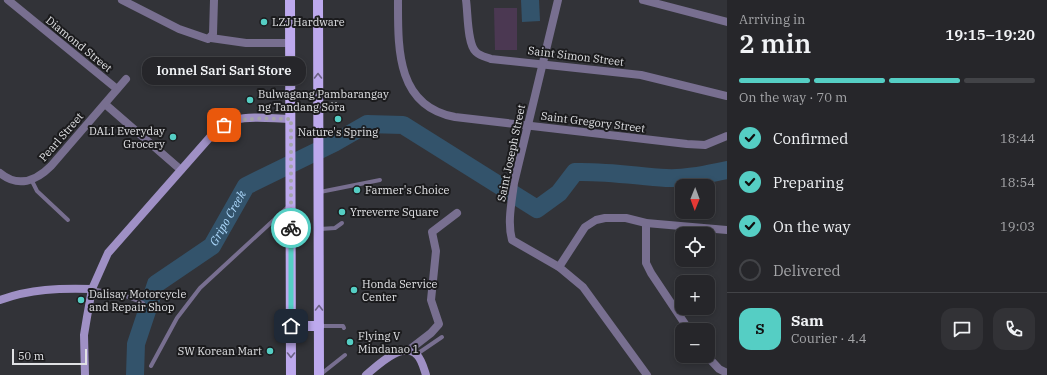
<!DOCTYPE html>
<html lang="en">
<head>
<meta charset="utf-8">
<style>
  body { margin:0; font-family:"IBM Plex Serif",serif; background:#323236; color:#f1f3f6; height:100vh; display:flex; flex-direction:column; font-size:15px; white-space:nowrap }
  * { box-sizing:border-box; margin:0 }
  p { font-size:13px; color:#a4a5a8 }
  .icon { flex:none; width:22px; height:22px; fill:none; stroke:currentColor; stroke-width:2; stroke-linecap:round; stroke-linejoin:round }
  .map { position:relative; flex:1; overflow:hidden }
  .details { display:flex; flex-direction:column; background:#26262a; width:320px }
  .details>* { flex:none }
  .needle { width:26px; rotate:181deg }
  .fabs { position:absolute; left:675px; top:179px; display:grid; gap:8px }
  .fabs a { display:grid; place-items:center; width:40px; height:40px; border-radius:8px; background:#26262a; box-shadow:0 2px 6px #0003,0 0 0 1px #424347; font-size:20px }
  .scale { position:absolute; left:12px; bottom:10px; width:75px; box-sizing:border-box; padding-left:4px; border:2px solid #e0e1e4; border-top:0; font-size:11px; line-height:14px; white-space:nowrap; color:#e0e1e4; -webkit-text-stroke:3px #1b1b1d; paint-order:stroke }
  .pin { position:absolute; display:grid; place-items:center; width:34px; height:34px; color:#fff; margin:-17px; border-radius:8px; box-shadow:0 2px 6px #0006 }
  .courier { position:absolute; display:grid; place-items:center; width:40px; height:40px; margin:-20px; border:3px solid #55cec4; border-radius:50%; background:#fff; color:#222; box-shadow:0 1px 5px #0007 }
  .bubble { position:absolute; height:28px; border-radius:12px; background:#26262a; box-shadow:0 2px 6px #0003,0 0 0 1px #424347; font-size:13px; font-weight:600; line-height:28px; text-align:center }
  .headline em { font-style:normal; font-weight:600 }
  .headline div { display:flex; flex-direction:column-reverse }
  .headline { display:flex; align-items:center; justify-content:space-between; height:68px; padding:0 12px }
  h1 { font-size:26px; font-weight:600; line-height:30px }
  .bar { display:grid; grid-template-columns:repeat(4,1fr); gap:6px 4px; align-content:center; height:48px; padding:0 12px }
  .bar i { height:5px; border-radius:3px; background:#424347 }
  .bar .selected { background:#55cec4 }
  .bar p { grid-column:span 4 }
  .line { display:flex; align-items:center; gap:10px; padding:0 12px; border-top:1px solid #424347 }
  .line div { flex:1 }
  .round { display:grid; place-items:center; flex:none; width:42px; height:42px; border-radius:12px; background:#323236 }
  ol { padding:0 12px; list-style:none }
  li { display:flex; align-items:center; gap:12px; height:44px }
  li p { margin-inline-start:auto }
  li .icon { padding:4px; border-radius:50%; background:#55cec4; color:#111; stroke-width:4 }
  li:last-child { color:#a4a5a8 }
  li i { width:22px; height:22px; border:2px solid #424347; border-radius:50% }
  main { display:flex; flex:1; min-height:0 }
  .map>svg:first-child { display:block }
</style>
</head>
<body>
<main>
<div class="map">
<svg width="727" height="375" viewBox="0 0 727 375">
  <rect width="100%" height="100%" fill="#323338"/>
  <!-- green -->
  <path fill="#4b3852" d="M494 8H517V50H495Z"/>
  <!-- water -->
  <path fill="#33536b" d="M521 0H539L540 21 522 22Z"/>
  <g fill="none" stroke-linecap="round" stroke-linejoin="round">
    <!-- river -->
    <path stroke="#33536b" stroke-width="18" id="s1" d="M135 375 136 344 156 284 212 246 246 186 334 143 367 124 403 125 537 209 559 193 575 172C606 171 636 176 666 178 687 179 707 174 727 170"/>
    <!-- path -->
    <g stroke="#838488" stroke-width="2" stroke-dasharray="2 2" stroke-linecap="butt">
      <path d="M279 94V104H281"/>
      <path d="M327 103H336V93"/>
    </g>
    <!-- lane -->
    <g stroke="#786f90" stroke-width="4">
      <path d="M32 181 37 191 68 220"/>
      <path d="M320 192 380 180"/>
      <path d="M320 229 335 228 342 223"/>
      <path d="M92 289 123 295 143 303"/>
      <path d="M320 326H343L344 328"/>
      <path d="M417 354 442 337"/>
      <path d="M151 366 177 318 200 288 289 206"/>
      <path d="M321 374 345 355"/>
    </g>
    <!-- street -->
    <g stroke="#786f90" stroke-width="8">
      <path d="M8 0 117 89"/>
      <path d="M122 0 179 29 208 39 213 34 214 0"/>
      <path d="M398 0C398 48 396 106 455 117L687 144 705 145 727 136"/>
      <path d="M466 0C468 13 467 44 476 52 480 56 486 57 491 59L641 75 727 96"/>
      <path d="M558 0 514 183C512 201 507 222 512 240L559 267 583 287 647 375"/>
      <path d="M643 0 727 22"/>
      <path d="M211 38 246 43H291"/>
      <path d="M105 104 181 170"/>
      <path d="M0 173C18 188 36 181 51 166L126 79"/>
      <path d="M646 223V263L651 273 689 330"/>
      <path d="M559 267 585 227 596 220 605 218H626L646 223 727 230"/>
      <path d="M409 350 431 333 439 324 431 300 436 251 432 232 457 213"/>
      <path d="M707 356 719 369 727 373"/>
    </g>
    <!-- secondary -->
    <g stroke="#9f90c5" stroke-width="8">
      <path d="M0 300C30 289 60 288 92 289"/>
      <path d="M85 375 84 335 87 317 92 289 108 253 211 136C218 130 225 123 235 120 252 115 274 119 291 119"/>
      <path d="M366 375C377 366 403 340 417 355 422 360 424 369 426 375"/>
    </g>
    <!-- primary -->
    <g stroke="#bda9ed" stroke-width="10">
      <path d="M290 0 291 375"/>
      <path d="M318 0 319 375"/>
      <path d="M291 326H319"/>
    </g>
    <!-- path-bridge -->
    <path stroke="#838488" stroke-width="2" stroke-dasharray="2 2" stroke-linecap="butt" d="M279 93H336"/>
  </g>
  <!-- one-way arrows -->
  <defs><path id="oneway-chevron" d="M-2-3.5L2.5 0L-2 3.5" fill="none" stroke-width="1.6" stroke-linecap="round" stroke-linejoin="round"/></defs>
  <g stroke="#6c6285">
    <use href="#oneway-chevron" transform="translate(318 76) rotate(-90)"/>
    <use href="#oneway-chevron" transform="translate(319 308) rotate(-90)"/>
    <use href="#oneway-chevron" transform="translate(291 355) rotate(90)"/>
  </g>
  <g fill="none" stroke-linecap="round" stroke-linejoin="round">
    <!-- done -->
    <path stroke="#a3a4a8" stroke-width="4" stroke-dasharray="0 7.2" d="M224 125C245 116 269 119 291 119V228"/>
    <!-- route -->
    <path stroke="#55cec4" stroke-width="5" d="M291 326V228"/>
  </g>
  <!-- markers -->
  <g fill="#55cec4" stroke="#1b1b1d" stroke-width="1.5">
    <circle cx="264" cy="22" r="4"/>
    <circle cx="250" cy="100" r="4"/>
    <circle cx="338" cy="119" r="4"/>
    <circle cx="173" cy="137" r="4"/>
    <circle cx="357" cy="190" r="4"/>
    <circle cx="342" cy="212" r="4"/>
    <circle cx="354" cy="290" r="4"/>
    <circle cx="81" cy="300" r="4"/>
    <circle cx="350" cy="342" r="4"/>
    <circle cx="270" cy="351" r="4"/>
  </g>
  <g text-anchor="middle" stroke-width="4" stroke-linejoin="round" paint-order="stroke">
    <!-- poi labels -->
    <g font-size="11" fill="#e0e1e4" stroke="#1b1b1d" text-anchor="start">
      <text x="272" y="26">LZJ Hardware</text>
      <text x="258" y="98">Bulwagang Pambarangay<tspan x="258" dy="13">ng Tandang Sora</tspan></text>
      <text x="165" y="135" text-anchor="end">DALI Everyday<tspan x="165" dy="13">Grocery</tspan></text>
      <text x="338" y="136" text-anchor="middle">Nature's Spring</text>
      <text x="365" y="194">Farmer's Choice</text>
      <text x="350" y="216">Yrreverre Square</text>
      <text x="362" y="288">Honda Service<tspan x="362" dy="13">Center</tspan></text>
      <text x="89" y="298">Dalisay Motorcycle<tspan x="89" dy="13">and Repair Shop</tspan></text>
      <text x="358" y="340">Flying V<tspan x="358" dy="13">Mindanao 1</tspan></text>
      <text x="262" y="355" text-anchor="end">SW Korean Mart</text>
    </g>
    <!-- street labels -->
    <g font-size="11" fill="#e0e1e4" stroke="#1b1b1d">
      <text transform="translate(79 44) rotate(39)" y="4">Diamond Street</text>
      <text transform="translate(576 56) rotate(7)" y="4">Saint Simon Street</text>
      <text transform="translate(593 122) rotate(7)" y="4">Saint Gregory Street</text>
      <text transform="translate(61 137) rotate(-49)" y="4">Pearl Street</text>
      <text transform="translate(511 153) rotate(-78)" y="4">Saint Joseph Street</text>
    </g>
    <!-- water labels -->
    <g font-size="12" font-style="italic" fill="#abd7fb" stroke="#1b1b1d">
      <text dy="4" stroke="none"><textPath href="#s1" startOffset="194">Gripo Creek</textPath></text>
    </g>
  </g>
</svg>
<div class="fabs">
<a><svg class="needle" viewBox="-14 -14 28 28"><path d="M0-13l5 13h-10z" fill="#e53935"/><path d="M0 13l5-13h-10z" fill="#a4a5a8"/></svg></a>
<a><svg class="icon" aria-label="locate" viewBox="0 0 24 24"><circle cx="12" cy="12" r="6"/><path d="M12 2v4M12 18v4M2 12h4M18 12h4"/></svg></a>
<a>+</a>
<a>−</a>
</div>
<div class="scale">50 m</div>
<div class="pin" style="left:224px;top:125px;background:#ea580c"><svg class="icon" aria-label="bag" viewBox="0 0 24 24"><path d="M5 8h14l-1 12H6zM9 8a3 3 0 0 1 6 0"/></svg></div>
<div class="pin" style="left:291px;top:326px;background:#1f2937"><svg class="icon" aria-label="home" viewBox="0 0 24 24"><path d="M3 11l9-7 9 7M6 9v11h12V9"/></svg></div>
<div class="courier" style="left:291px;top:228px"><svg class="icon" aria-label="bike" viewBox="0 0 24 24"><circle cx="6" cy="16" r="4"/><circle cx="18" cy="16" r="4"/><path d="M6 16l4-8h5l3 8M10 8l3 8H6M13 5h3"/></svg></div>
<div class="bubble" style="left:142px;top:57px;width:164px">Ionnel Sari Sari Store</div>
</div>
<section class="details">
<div class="headline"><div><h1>2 min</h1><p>Arriving in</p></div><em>19:15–19:20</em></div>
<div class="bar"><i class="selected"></i><i class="selected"></i><i class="selected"></i><i></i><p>On the way · 70 m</p></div>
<ol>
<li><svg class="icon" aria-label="check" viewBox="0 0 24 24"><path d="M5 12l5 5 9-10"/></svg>Confirmed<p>18:44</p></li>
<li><svg class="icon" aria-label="check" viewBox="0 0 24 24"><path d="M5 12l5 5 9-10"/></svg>Preparing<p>18:54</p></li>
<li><svg class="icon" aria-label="check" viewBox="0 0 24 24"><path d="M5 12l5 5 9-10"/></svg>On the way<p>19:03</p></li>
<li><i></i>Delivered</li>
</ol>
<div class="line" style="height:72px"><b class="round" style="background:#55cec4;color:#111">S</b><div><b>Sam</b><p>Courier · 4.4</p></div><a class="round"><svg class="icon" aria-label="chat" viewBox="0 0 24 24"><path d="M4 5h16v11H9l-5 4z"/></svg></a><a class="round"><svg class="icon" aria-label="phone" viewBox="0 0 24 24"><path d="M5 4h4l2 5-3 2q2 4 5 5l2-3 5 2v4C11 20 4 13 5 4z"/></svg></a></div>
</section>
</main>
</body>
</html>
